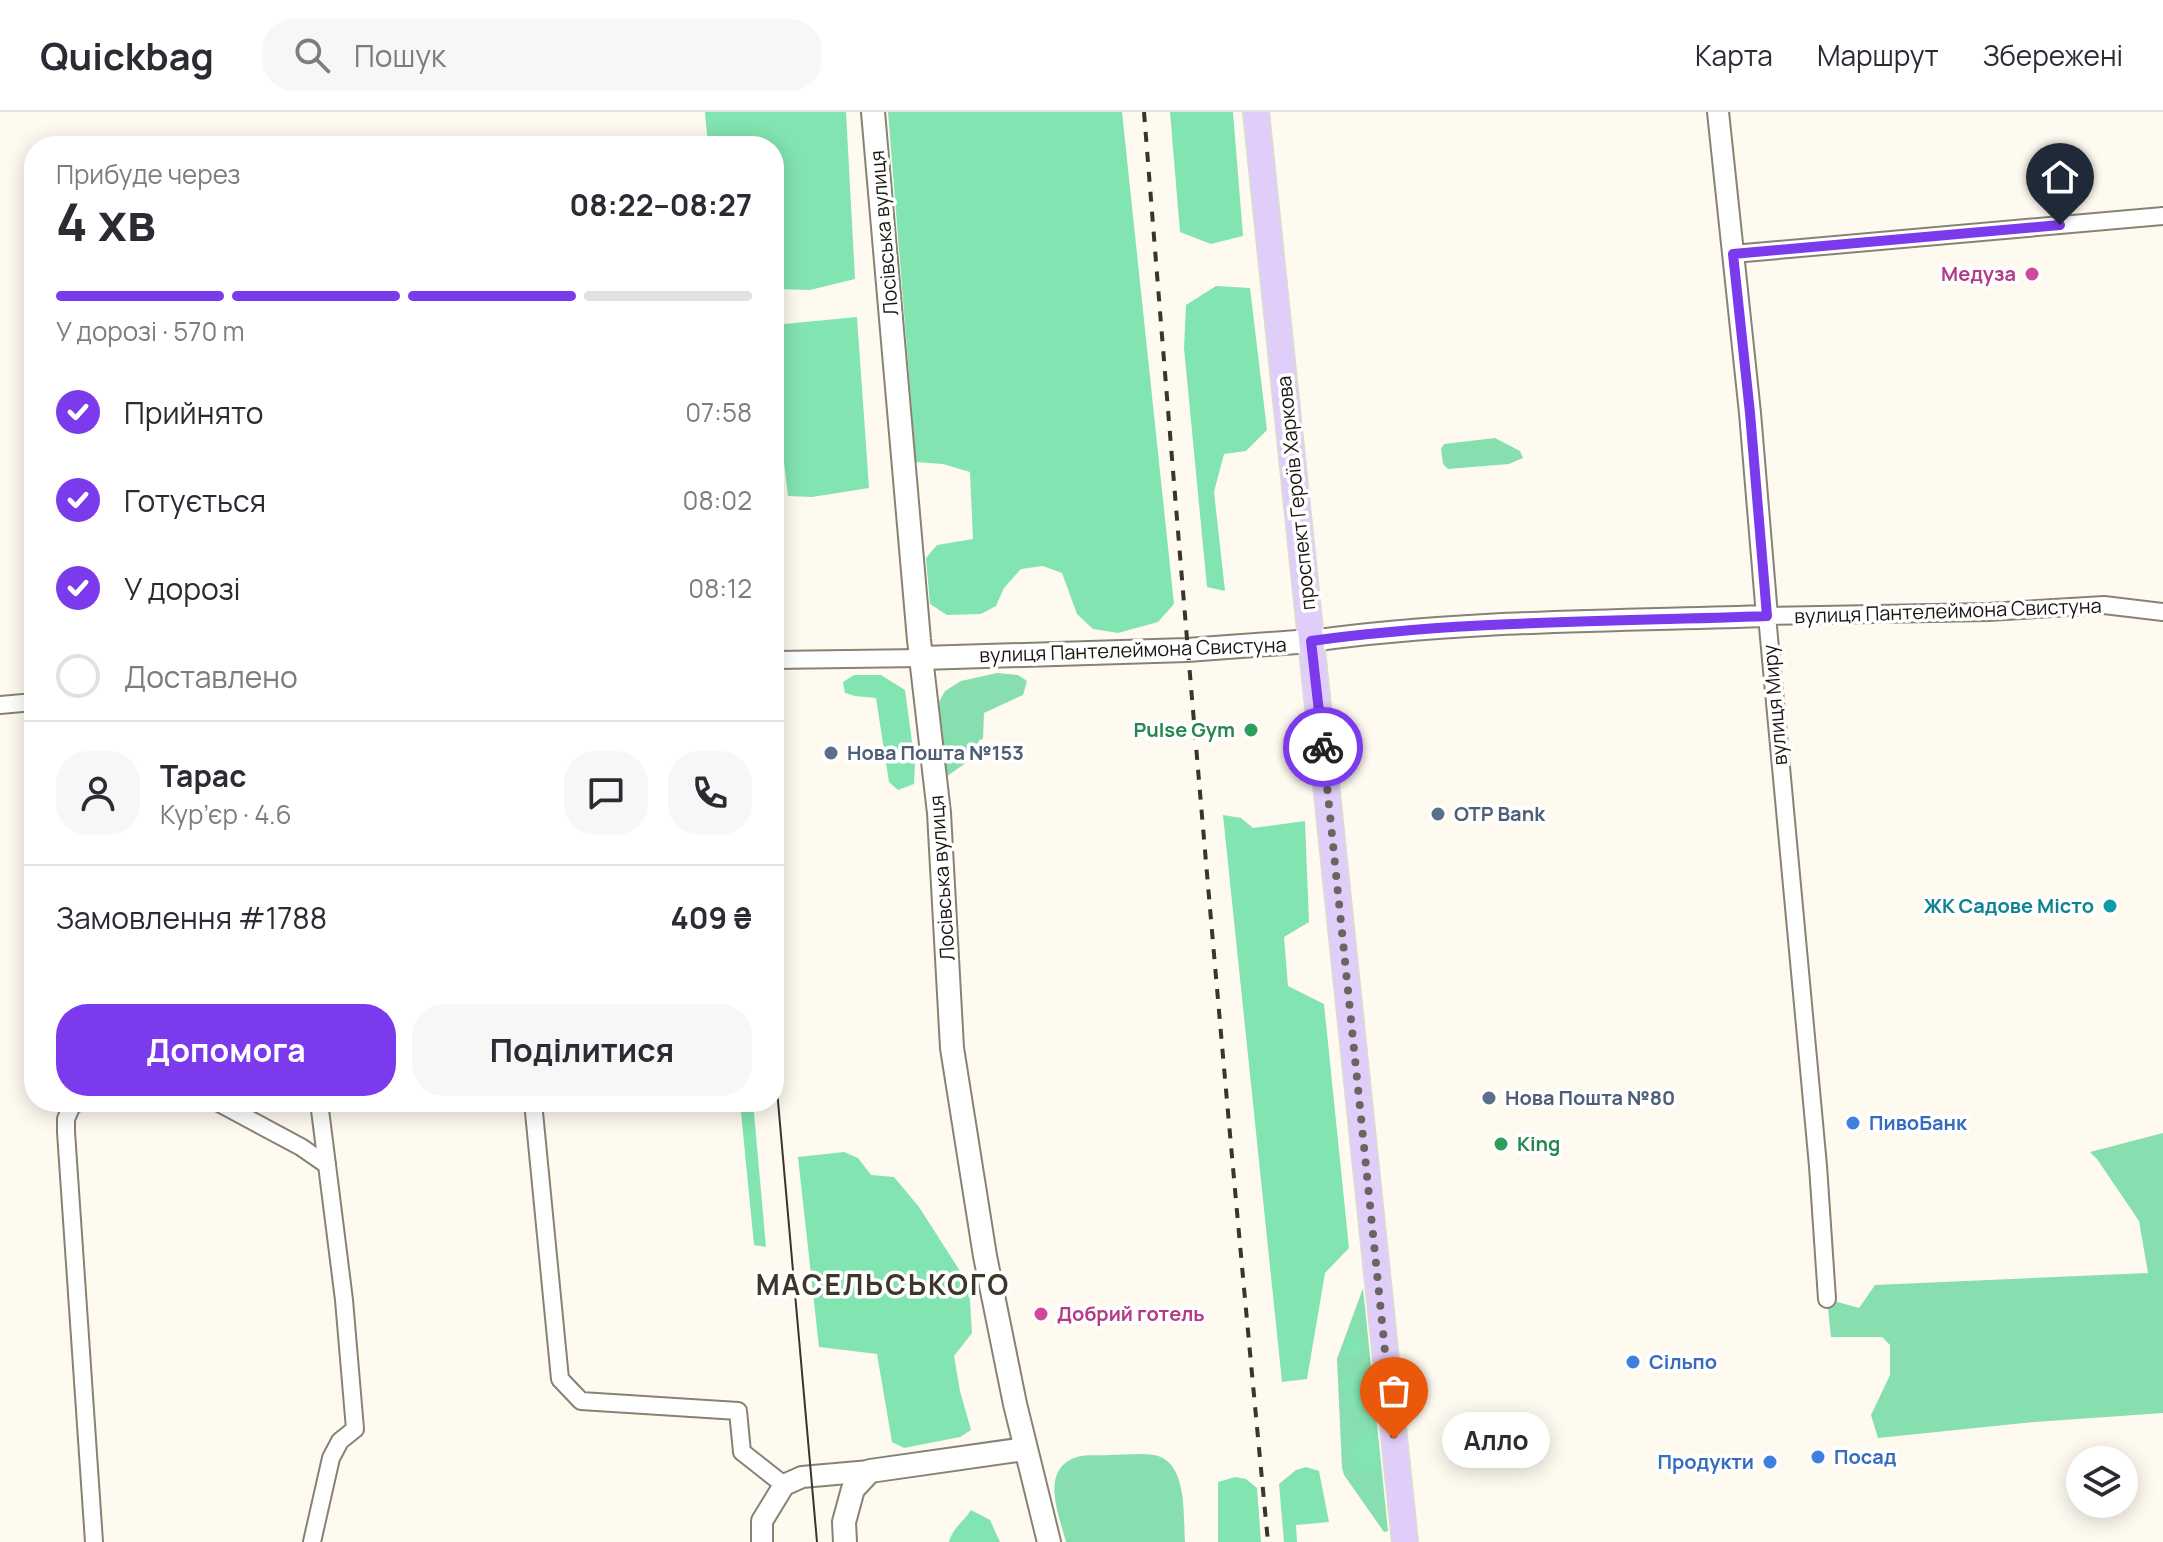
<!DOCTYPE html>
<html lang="uk">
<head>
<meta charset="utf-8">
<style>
  body { margin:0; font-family:Manrope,sans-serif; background:#f7f7f7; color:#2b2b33; height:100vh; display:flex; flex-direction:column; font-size:30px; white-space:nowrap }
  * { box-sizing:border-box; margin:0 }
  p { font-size:26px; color:#7c7c81 }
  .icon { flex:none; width:44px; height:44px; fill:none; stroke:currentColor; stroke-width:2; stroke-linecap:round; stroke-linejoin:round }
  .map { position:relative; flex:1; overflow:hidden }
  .details { position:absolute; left:24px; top:24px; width:760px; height:976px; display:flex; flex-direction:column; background:#fff; border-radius:32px; box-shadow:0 4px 20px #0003 }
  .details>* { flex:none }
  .fabs { position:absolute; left:2066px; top:1334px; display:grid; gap:16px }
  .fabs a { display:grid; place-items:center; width:72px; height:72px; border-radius:50%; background:#fff; box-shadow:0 4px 20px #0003; font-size:40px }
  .pin { position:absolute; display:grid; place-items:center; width:68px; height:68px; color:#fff; margin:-82px -34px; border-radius:50% 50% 50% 0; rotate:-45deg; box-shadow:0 0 8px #0007 }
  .pin .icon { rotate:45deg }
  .courier { position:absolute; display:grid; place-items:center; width:80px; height:80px; margin:-40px; border:6px solid #7c3aed; border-radius:50%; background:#fff; color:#222; box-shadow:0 2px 10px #0007 }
  .bubble { position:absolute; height:56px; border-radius:28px; background:#fff; box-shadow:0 4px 20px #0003; font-size:26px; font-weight:700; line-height:56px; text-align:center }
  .summary em { font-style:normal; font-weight:700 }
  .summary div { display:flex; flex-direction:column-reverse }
  .summary { display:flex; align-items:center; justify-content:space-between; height:136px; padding:0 32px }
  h1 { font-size:52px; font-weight:700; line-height:60px }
  .bar { display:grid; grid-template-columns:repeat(4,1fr); gap:12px 8px; align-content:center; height:96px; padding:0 32px }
  .bar i { height:10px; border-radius:6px; background:#e1e1e2 }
  .bar .selected { background:#7c3aed }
  .bar p { grid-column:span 4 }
  .line { display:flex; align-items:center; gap:20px; padding:0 32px; border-top:2px solid #e1e1e2 }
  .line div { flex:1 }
  .round { display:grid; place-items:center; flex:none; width:84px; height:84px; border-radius:32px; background:#f7f7f7 }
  ol { padding:0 32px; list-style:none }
  li { display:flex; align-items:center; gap:24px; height:88px }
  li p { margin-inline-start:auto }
  li .icon { padding:8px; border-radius:50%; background:#7c3aed; color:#fff; stroke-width:4 }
  li:last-child { color:#7c7c81 }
  li i { width:44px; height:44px; border:4px solid #e1e1e2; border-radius:50% }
  .action { display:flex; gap:16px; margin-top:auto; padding:16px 32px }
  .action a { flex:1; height:92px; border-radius:32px; background:#7c3aed; color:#fff; font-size:32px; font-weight:700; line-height:92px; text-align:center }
  .action a+a { background:#f7f7f7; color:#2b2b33 }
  header { display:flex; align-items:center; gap:48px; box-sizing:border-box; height:112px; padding:0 40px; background:#fff; border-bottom:2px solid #e1e1e2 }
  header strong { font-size:38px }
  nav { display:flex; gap:44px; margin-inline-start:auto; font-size:28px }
  .search { width:560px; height:72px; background:#f7f7f7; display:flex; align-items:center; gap:20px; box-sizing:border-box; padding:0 28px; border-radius:32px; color:#7c7c81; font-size:30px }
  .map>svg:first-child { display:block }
</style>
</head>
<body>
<header>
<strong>Quickbag</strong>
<div class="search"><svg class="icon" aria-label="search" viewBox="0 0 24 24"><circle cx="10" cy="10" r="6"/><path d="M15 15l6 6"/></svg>Пошук</div>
<nav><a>Карта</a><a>Маршрут</a><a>Збережені</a></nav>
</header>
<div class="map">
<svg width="2163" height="1430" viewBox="0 0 2163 1430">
  <rect width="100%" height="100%" fill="#fefaf0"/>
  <!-- green -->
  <g fill="#87dfaf">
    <path d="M1495 326 1520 339 1523 346 1509 352 1448 357 1443 352 1441 337 1444 332Z"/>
    <path d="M997 561 1018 563 1027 569 1023 583 984 601 983 627 979 628 977 643 946 665 939 590 945 579 961 569Z"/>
    <path d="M2163 1021V1301L2035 1310 1878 1326 1871 1303 1890 1263V1233L1882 1225H1831L1827 1187 1859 1196 1875 1173 2148 1161 2139 1109 2097 1047 2090 1040Z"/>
    <path d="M1363 1176 1388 1419 1384 1420 1344 1363 1342 1356 1337 1247Z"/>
    <path d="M1109 1343C1124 1343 1140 1341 1154 1343 1188 1349 1183 1403 1185 1430H1066C1059 1403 1039 1357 1077 1345 1087 1342 1100 1344 1109 1343Z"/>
  </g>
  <!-- forest -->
  <g fill="#82e4b0">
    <path d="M705 0H846L855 167 810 178 774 177V34H708Z"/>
    <path d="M888 0H1122L1174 492 1158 510 1118 521 1093 517 1077 502 1062 461 1043 454 1021 457 1004 476 996 494 981 502 947 503 930 492 926 446 937 433 973 427 970 360 943 352 916 350Z"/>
    <path d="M1170 0H1233L1243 124 1211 132 1180 120Z"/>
    <path d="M1216 174 1250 176 1267 318 1246 339 1224 342 1214 380 1225 479 1207 475 1184 236 1186 193Z"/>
    <path d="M857 205 869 376 812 385 788 384 784 350 774 346V213Z"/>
    <path d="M854 563H881L905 578 915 652 914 672 898 678 889 670 876 586 855 584 845 581 843 570Z"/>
    <path d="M1223 703 1241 706 1253 716 1305 709 1309 810 1284 825 1288 874 1324 892 1349 1136 1325 1161 1307 1267 1282 1270Z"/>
    <path d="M740 990H753L766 1135 754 1133Z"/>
    <path d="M844 1040 858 1046 871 1063 894 1065 919 1095 969 1173 972 1221 954 1244 960 1279 971 1318 960 1325 904 1336 892 1330 877 1242 819 1235 798 1045Z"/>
    <path d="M1352 1223 1359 1225C1366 1237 1362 1249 1346 1245L1343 1240 1348 1224Z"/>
    <path d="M1350 1260 1361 1261 1367 1265 1370 1284 1366 1292 1354 1295C1343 1289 1343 1278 1343 1267Z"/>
    <path d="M1361 1319 1372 1320 1377 1330 1378 1357 1363 1361 1353 1354C1348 1339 1351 1332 1361 1319Z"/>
    <path d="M1306 1355 1319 1359 1329 1410 1296 1413 1297 1430H1284L1279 1372 1296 1358Z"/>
    <path d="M1235 1365 1246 1367 1257 1376 1261 1430H1218V1370Z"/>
    <path d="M971 1398 990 1408 1000 1430H949C952 1417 964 1409 971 1398Z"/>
  </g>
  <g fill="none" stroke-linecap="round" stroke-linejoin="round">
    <!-- minor casing -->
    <g stroke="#888273" stroke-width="20">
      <g id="minor">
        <path d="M1733 142 2163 104"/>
        <path d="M774 548 921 546"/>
        <path d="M0 593 34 590"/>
        <path d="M79 990 72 993 66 1007V1020L94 1430"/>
        <path d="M217 990 301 1035 327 1053 344 1188 355 1317 340 1329 331 1346 312 1430"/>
        <path d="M319 990 327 1053"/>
        <path d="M533 990 560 1267 581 1289 738 1299 742 1340 784 1373"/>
        <path d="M1827 1187 1818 1054 1767 504 1988 500 2104 493 2163 500"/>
      </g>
    </g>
    <!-- tertiary casing -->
    <g stroke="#888273" stroke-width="24">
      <g id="tertiary">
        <path d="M1311 529C1462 508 1615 509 1767 504L1750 301 1718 0"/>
        <path d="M762 1430V1409L784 1373 802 1365 870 1359"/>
      </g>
    </g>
    <!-- secondary casing -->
    <g stroke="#888273" stroke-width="26">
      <g id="secondary">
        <path d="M873 0 919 528 939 701 952 936 985 1144 1015 1292 1049 1430"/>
        <path d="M921 546 1187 538 1311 529"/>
        <path d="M845 1430 844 1410 853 1377 870 1359 1025 1337"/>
      </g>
    </g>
    <!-- primary casing -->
    <g stroke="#dadad9" stroke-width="28">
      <path id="primary" d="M1256 0 1405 1430"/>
    </g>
    <!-- minor -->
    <use href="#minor" stroke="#fff" stroke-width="16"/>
    <!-- tertiary -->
    <use href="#tertiary" stroke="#fff" stroke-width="20"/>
    <!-- secondary -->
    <use href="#secondary" stroke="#fff" stroke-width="22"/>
    <!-- primary -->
    <use href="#primary" stroke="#e1cdf9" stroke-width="24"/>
    <!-- tram -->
    <path stroke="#38352f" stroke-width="2" d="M774 944 817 1430"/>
    <!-- rail -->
    <path stroke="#38352f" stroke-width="4" stroke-dasharray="10 10" stroke-linecap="butt" d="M1144 0C1182 477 1222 954 1268 1430"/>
  </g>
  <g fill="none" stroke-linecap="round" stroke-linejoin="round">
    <!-- done -->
    <path stroke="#6a665f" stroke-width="8" stroke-dasharray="0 14.4" d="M1323 635 1394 1327"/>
    <!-- route -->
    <path stroke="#7c3aed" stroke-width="10" d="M1323 635 1311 529C1462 508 1615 510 1767 504L1750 301 1733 142 2060 113"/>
  </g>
  <!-- markers -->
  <g fill="#d1479c" stroke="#fff" stroke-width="3">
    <circle cx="2032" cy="162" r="8"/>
    <circle cx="1041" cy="1202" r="8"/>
  </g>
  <g fill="#2e9e5b" stroke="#fff" stroke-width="3">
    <circle cx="1251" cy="618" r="8"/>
    <circle cx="1501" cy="1032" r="8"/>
  </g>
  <g fill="#5c6f8a" stroke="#fff" stroke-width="3">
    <circle cx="831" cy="641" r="8"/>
    <circle cx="1438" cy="702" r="8"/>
    <circle cx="1489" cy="986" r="8"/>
  </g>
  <circle fill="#0f9aa8" stroke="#fff" stroke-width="3" cx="2110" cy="794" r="8"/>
  <g fill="#3f7fe0" stroke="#fff" stroke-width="3">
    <circle cx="1853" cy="1011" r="8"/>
    <circle cx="1633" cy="1250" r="8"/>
    <circle cx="1818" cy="1345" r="8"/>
    <circle cx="1770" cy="1350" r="8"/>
  </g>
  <g text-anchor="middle" stroke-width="7" stroke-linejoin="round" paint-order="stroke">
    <!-- street labels -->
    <g font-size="20" fill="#1a1711" stroke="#fff">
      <text transform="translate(884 121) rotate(-95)" y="7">Лосівська вулиця</text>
      <text transform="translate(1296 381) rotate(-96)" y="7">проспект Героїв Харкова</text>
      <text transform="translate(1948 499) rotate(-2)" y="7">вулиця Пантелеймона Свистуна</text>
      <text transform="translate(1133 538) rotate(-2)" y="7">вулиця Пантелеймона Свистуна</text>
      <text transform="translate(1775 593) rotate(-95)" y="7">вулиця Миру</text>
      <text transform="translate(942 766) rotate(-94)" y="7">Лосівська вулиця</text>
    </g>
    <!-- hotel labels -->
    <g font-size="20" font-weight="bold" fill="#b23c85" stroke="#fff" text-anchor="end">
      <text x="2016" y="169">Медуза</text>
      <text x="1057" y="1209" text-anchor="start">Добрий готель</text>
    </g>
    <!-- leisure labels -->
    <g font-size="20" font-weight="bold" fill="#27864d" stroke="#fff" text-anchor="end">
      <text x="1235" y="625">Pulse Gym</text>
      <text x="1517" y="1039" text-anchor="start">King</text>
    </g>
    <!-- service labels -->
    <g font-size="20" font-weight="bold" fill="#4e5e75" stroke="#fff" text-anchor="start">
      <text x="847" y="648">Нова Пошта №153</text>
      <text x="1454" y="709">OTP Bank</text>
      <text x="1505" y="993">Нова Пошта №80</text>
    </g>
    <!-- culture labels -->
    <g font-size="20" font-weight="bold" fill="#0d838f" stroke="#fff" text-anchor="end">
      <text x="2094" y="801">ЖК Садове Місто</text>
    </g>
    <!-- shop labels -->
    <g font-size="20" font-weight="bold" fill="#366cbe" stroke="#fff" text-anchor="start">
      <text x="1869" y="1018">ПивоБанк</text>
      <text x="1649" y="1257">Сільпо</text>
      <text x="1834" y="1352">Посад</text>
      <text x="1754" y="1357" text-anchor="end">Продукти</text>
    </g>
    <!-- district labels -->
    <g font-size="28" font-weight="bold" letter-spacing="2" fill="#3d372a" stroke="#fff">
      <text x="883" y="1183">МАСЕЛЬСЬКОГО</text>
    </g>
  </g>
</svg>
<div class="fabs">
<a><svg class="icon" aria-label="layers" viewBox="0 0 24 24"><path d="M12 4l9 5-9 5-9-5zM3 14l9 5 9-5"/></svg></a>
</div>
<div class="pin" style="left:1394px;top:1327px;background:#ea580c"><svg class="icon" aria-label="bag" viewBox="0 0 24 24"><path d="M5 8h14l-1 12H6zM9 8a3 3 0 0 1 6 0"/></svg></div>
<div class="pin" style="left:2060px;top:113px;background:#1f2937"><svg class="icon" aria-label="home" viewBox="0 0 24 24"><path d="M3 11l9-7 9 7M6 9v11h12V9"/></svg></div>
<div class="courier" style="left:1323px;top:635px"><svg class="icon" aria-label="bike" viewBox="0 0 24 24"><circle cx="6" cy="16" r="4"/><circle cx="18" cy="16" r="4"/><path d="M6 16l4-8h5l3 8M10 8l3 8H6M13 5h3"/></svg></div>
<div class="bubble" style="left:1442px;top:1300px;width:108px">Алло</div>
<section class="details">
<div class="summary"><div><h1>4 хв</h1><p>Прибуде через</p></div><em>08:22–08:27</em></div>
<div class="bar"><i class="selected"></i><i class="selected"></i><i class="selected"></i><i></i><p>У дорозі · 570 m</p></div>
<ol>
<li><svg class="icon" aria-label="check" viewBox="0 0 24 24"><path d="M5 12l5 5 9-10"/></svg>Прийнято<p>07:58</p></li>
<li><svg class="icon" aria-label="check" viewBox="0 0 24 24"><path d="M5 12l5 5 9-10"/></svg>Готується<p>08:02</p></li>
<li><svg class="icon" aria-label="check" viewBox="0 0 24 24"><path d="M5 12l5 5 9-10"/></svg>У дорозі<p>08:12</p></li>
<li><i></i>Доставлено</li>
</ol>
<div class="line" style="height:144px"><a class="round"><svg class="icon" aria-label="person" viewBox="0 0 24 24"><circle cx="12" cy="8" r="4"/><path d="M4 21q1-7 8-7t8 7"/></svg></a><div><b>Тарас</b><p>Кур’єр · 4.6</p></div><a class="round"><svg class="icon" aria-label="chat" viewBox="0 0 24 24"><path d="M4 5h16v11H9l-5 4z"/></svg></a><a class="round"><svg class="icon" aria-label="phone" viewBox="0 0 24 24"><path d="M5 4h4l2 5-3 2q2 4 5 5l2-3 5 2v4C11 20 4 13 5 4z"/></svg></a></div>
<div class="line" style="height:104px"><div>Замовлення #1788</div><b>409 ₴</b></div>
<div class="action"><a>Допомога</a><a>Поділитися</a></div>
</section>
</div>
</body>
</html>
